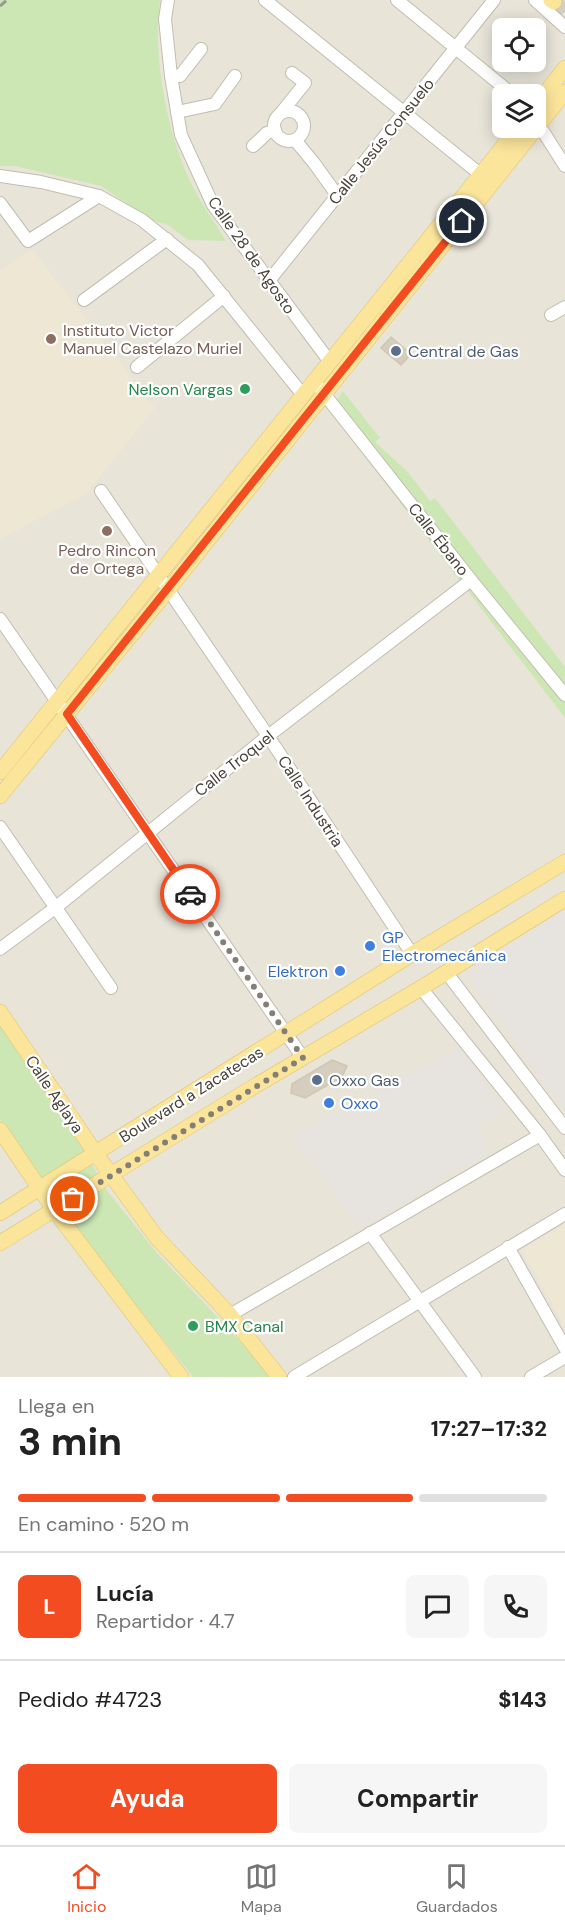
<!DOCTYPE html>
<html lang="es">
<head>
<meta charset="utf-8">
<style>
  body { margin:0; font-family:"DM Sans",sans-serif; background:#f6f6f6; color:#222; height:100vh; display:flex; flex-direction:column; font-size:22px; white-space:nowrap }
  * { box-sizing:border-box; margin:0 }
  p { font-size:20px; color:#767676 }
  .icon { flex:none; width:33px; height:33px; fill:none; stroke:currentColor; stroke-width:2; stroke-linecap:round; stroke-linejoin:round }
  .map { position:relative; height:1377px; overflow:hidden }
  .drawer { display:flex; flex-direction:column; background:#fff; flex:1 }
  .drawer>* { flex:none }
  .controls { position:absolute; left:492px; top:18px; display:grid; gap:12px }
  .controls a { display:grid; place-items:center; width:54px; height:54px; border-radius:9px; background:#fff; box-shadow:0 3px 15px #0003; font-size:30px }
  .pin { position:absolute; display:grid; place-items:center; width:51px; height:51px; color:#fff; margin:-26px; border:3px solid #fff; border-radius:50%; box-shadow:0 2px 6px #0007 }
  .courier { position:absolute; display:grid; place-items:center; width:60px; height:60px; margin:-30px; border:4px solid #f34c21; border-radius:50%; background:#fff; color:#222; box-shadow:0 2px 8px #0007 }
  .headline em { font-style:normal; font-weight:700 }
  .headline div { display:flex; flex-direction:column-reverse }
  .headline { display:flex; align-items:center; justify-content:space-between; height:102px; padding:0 18px }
  h1 { font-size:39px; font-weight:700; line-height:45px }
  .bar { display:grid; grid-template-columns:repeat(4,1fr); gap:9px 6px; align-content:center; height:72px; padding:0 18px }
  .bar i { height:8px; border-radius:4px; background:#e0e0e0 }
  .bar .current { background:#f34c21 }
  .bar p { grid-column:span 4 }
  .line { display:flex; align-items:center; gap:15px; padding:0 18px; border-top:2px solid #e0e0e0 }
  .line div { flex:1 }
  .round { display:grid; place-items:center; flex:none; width:63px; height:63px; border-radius:9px; background:#f6f6f6 }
  .cta { display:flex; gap:12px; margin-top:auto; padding:12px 18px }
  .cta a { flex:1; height:69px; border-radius:9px; background:#f34c21; color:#fff; font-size:24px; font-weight:700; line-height:69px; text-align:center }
  .cta a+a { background:#f6f6f6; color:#222 }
  .menu { display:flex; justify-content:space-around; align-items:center; height:84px; border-top:2px solid #e0e0e0; background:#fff; font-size:16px; color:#767676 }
  .menu a { display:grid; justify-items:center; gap:3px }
  .menu .current { color:#f34c21 }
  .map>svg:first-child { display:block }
</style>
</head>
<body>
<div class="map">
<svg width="565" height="1377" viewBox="0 0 565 1377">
  <rect width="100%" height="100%" fill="#f4f1e9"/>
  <!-- residential -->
  <path fill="#e8e4d8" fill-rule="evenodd" d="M0 0H565V1377H0ZM502 28H536V62H502ZM502 94H536V128H502Z"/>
  <!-- industrial -->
  <g fill="#e7e3de">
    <path d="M565 911V1111L466 973Z"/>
    <path d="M459 1048 507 1111 479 1128 488 1153 359 1229 291 1135Z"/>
  </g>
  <!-- education -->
  <g fill="#ede7d4">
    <path d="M32 249 155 408 87 493 0 539V271Z"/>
    <path d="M565 1224V1328L522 1250Z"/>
  </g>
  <!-- green -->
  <g fill="#cde7b4">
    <path d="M0 0H160C152 54 167 132 190 181 200 202 214 221 226 241L188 240 168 225 149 219 101 186 15 166H0Z"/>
    <path d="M343 391 380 438 375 442 408 472 430 501 435 498 565 667V718L330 411Z"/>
    <path d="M0 1021 78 1140 108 1192 157 1253 252 1354 270 1377H193L66 1217 0 1120Z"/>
  </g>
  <!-- building -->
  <g fill="#d5cebf" stroke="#d0c6b2" stroke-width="1.5">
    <path d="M391 337 411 354 401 365 381 348Z"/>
    <path d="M332 1060 347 1066 342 1077 305 1098 291 1093 292 1084Z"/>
  </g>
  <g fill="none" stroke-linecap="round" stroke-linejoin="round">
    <!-- major-tunnel -->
    <path stroke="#d2cec6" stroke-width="15" stroke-dasharray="15 8" stroke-linecap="butt" d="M554 2 565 11"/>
    <!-- minor casing -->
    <g stroke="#c2bdaf" stroke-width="14">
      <g id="minor">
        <path d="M168 0 165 19 171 76 181 135 213 205 330 362"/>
        <path d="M265 0 480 174"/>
        <path d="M397 0 512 94"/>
        <path d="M535 0 565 27"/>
        <path d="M171 76H180L201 49"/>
        <circle cx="289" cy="126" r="15"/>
        <path d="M177 112 215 104 235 76"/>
        <path d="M281 113 305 83 292 73"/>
        <path d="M539 125 565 166"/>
        <path d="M295 140 314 163 337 195"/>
        <path d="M253 146 267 133 275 130"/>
        <path d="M0 176 41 182 99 196 142 220 198 265 303 395"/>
        <path d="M0 203 28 241 99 196"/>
        <path d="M268 282 494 0"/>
        <path d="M84 300 167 239"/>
        <path d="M551 315 565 307"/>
        <path d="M137 367 224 296"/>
        <path d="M314 381 471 580 565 695"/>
        <path d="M101 491 268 736 412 954"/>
        <path d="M0 619 303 1058"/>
        <path d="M0 827 111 988"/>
        <path d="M0 949 55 908 268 736 471 580"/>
        <path d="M446 972 565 1128"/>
        <path d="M421 988 540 1135 565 1170"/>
        <path d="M370 1233 475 1377"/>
        <path d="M508 1247 565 1348"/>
        <path d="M230 1315 540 1135"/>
        <path d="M294 1377 565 1214"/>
        <path d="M531 1377 565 1357"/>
      </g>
    </g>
    <!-- major casing -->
    <g stroke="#e1c36b" stroke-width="16">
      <g id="major">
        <path d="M551 0 554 2"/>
        <path d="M536 105 565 68"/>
        <path d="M0 772 518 128"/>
        <path d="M0 796 168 590 565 92"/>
        <path d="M0 1012 96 1154 157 1238 230 1315 279 1377"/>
        <path d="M0 1130 55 1211 181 1377"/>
        <path d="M0 1213 412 954 565 862"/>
        <path d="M0 1243 250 1089 421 988 565 899"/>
      </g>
    </g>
    <!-- minor -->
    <use href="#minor" stroke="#fff" stroke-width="12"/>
    <!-- major -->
    <use href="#major" stroke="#fbe59b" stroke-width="15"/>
    <!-- rail -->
    <path stroke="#989898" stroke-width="3" stroke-dasharray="8 8" stroke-linecap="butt" d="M0 6 7 0"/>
  </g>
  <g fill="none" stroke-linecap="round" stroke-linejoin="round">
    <!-- done -->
    <path stroke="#847f76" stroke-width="6" stroke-dasharray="0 10.8" d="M73 1199 303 1058 190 894"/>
    <!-- route -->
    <path stroke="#f34c21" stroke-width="8" d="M190 894 67 714 462 221"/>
  </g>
  <!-- markers -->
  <g fill="#8d6e63" stroke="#fff" stroke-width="2">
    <circle cx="51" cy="339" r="6"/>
    <circle cx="107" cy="531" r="6"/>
  </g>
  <g fill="#5c6f8a" stroke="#fff" stroke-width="2">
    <circle cx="396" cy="351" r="6"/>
    <circle cx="317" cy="1080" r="6"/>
  </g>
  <g fill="#2e9e5b" stroke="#fff" stroke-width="2">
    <circle cx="245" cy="389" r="6"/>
    <circle cx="193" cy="1326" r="6"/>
  </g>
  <g fill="#3f7fe0" stroke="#fff" stroke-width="2">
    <circle cx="370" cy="946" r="6"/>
    <circle cx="340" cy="971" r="6"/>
    <circle cx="329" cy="1103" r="6"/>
  </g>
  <g text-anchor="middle" stroke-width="4.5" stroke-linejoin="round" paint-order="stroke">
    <!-- street labels -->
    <g font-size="16" fill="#484238" stroke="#fff">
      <text transform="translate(381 141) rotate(-51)" y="6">Calle Jesús Consuelo</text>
      <text transform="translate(252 255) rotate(55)" y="6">Calle 28 de Agosto</text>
      <text transform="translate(439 539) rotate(52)" y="6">Calle Ébano</text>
      <text transform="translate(234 763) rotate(-38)" y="6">Calle Troquel</text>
      <text transform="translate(311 801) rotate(57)" y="6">Calle Industria</text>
      <text transform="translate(55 1094) rotate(56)" y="6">Calle Aglaya</text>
      <text transform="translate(191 1094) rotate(-32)" y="6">Boulevard a Zacatecas</text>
    </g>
    <!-- education labels -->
    <g font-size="16" fill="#785e54" stroke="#fff" text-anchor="start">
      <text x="63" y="336">Instituto Victor<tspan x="63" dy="18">Manuel Castelazo Muriel</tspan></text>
      <text x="107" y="556" text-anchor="middle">Pedro Rincon<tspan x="107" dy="18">de Ortega</tspan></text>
    </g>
    <!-- service labels -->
    <g font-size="16" fill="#4e5e75" stroke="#fff" text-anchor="start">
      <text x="408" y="357">Central de Gas</text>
      <text x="329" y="1086">Oxxo Gas</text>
    </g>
    <!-- leisure labels -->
    <g font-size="16" fill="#27864d" stroke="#fff" text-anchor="end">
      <text x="233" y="395">Nelson Vargas</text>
      <text x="205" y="1332" text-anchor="start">BMX Canal</text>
    </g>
    <!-- shop labels -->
    <g font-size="16" fill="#366cbe" stroke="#fff" text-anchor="start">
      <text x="382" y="943">GP<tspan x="382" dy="18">Electromecánica</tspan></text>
      <text x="328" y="977" text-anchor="end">Elektron</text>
      <text x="341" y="1109">Oxxo</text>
    </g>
  </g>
</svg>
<div class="controls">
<a><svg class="icon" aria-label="locate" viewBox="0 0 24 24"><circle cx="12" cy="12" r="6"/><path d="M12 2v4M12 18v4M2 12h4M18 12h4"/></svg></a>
<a><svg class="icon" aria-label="layers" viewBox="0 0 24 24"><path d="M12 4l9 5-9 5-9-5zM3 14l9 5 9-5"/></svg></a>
</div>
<div class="pin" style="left:73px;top:1199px;background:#ea580c"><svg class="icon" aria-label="bag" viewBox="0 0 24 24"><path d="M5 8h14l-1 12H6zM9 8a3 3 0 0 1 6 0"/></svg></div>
<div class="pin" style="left:462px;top:221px;background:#1f2937"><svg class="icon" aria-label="home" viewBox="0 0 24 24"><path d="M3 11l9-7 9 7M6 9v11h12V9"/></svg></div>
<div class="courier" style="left:190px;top:894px"><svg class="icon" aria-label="car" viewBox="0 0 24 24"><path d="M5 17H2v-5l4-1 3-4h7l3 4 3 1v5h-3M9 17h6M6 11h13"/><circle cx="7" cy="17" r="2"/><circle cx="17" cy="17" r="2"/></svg></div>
</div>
<section class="drawer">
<div class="headline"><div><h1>3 min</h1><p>Llega en</p></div><em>17:27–17:32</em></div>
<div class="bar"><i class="current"></i><i class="current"></i><i class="current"></i><i></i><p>En camino · 520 m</p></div>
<div class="line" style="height:108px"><b class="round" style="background:#f34c21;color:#fff">L</b><div><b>Lucía</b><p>Repartidor · 4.7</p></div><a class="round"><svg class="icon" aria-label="chat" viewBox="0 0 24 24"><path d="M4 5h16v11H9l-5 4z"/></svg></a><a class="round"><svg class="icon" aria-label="phone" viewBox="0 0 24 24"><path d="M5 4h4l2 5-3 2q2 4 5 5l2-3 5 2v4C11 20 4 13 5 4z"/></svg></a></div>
<div class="line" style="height:78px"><div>Pedido #4723</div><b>$143</b></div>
<div class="cta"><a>Ayuda</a><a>Compartir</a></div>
</section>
<nav class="menu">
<a class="current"><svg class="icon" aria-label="home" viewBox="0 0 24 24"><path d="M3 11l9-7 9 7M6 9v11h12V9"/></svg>Inicio</a>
<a><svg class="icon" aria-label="map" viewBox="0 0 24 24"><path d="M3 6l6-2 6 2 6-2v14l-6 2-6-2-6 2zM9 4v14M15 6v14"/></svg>Mapa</a>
<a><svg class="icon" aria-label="saved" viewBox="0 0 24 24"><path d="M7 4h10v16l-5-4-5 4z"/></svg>Guardados</a>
</nav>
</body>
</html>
